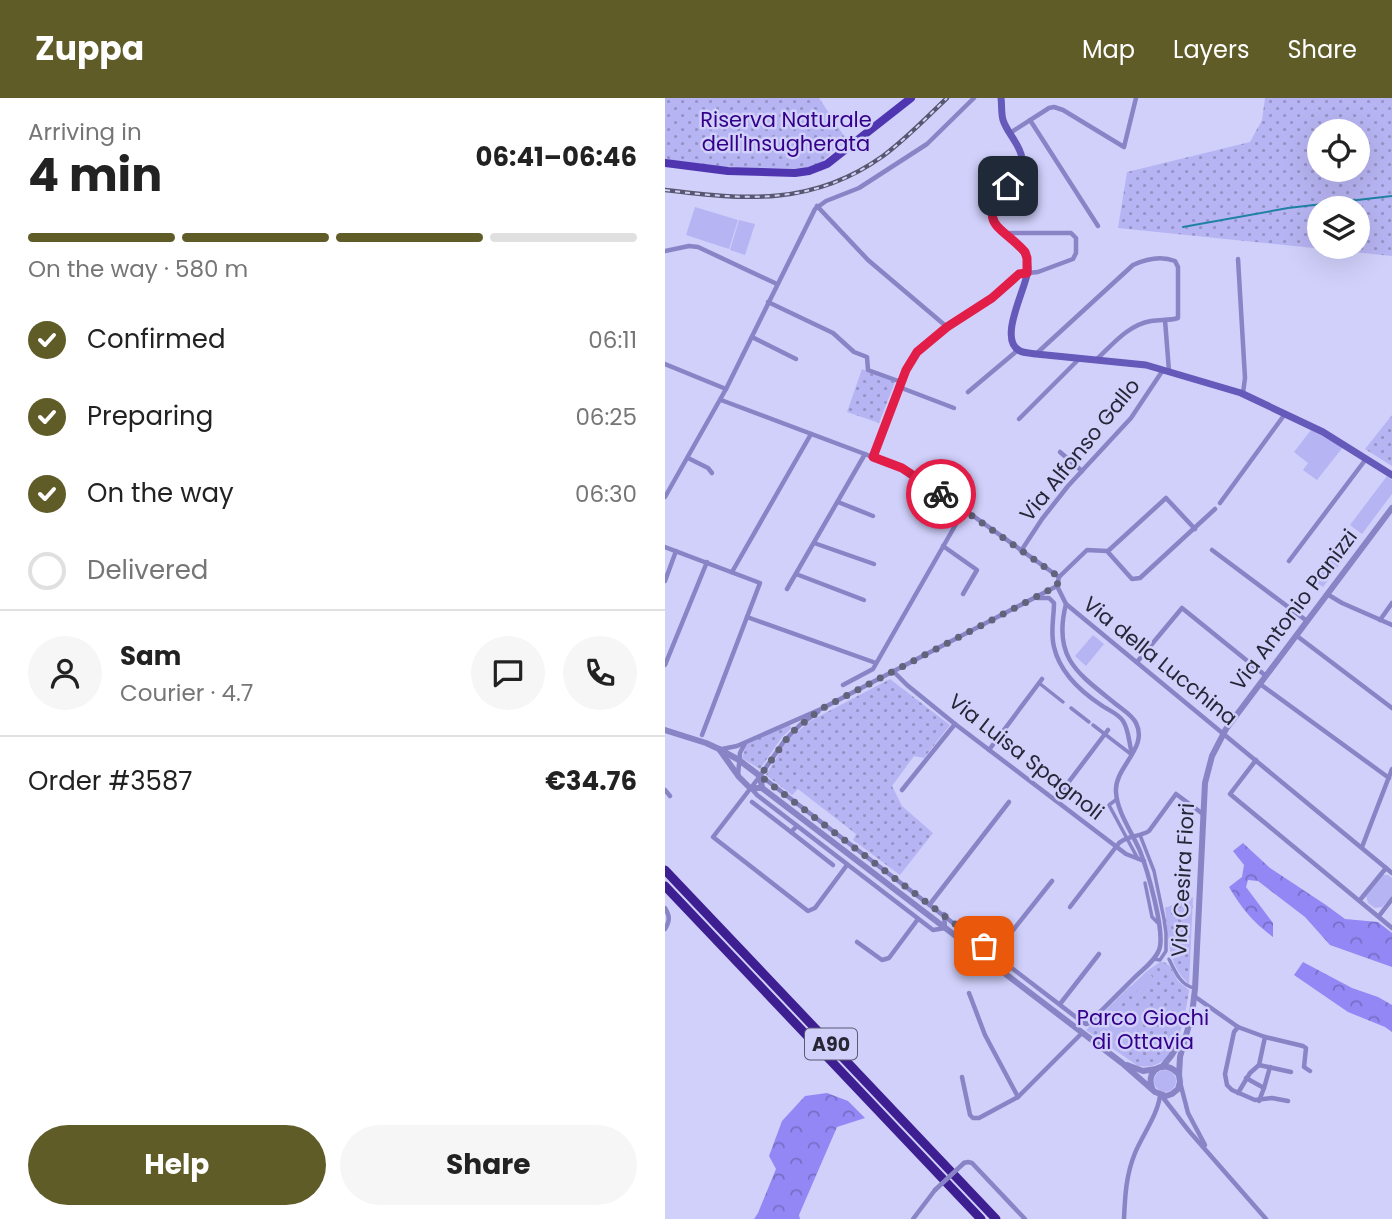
<!DOCTYPE html>
<html lang="en">
<head>
<meta charset="utf-8">
<style>
  body { margin:0; font-family:Poppins,sans-serif; background:#f6f6f6; color:#222; height:100vh; display:flex; flex-direction:column; font-size:26px; white-space:nowrap }
  * { box-sizing:border-box; margin:0 }
  p { font-size:23px; color:#767676 }
  .icon { flex:none; width:38px; height:38px; fill:none; stroke:currentColor; stroke-width:2; stroke-linecap:round; stroke-linejoin:round }
  .map { position:relative; flex:1; overflow:hidden }
  .sheet { display:flex; flex-direction:column; background:#fff; width:665px }
  .sheet>* { flex:none }
  .tools { position:absolute; left:642px; top:21px; display:grid; gap:14px }
  .tools a { display:grid; place-items:center; width:63px; height:63px; border-radius:50%; background:#fff; box-shadow:0 7px 28px #0002; font-size:35px }
  .pin { position:absolute; display:grid; place-items:center; width:60px; height:60px; color:#fff; margin:-30px; border-radius:14px; box-shadow:0 4px 10px #0006 }
  .courier { position:absolute; display:grid; place-items:center; width:70px; height:70px; margin:-35px; border:5px solid #e11d48; border-radius:50%; background:#fff; color:#222; box-shadow:0 2px 9px #0007 }
  .summary em { font-style:normal; font-weight:700 }
  .summary div { display:flex; flex-direction:column-reverse }
  .summary { display:flex; align-items:center; justify-content:space-between; height:119px; padding:0 28px }
  h1 { font-size:46px; font-weight:700; line-height:52px }
  .bar { display:grid; grid-template-columns:repeat(4,1fr); gap:10px 7px; align-content:center; height:84px; padding:0 28px }
  .bar i { height:9px; border-radius:5px; background:#e0e0e0 }
  .bar .on { background:#5f5c28 }
  .bar p { grid-column:span 4 }
  .line { display:flex; align-items:center; gap:18px; padding:0 28px; border-top:2px solid #e0e0e0 }
  .line div { flex:1 }
  .round { display:grid; place-items:center; flex:none; width:74px; height:74px; border-radius:37px; background:#f6f6f6 }
  ol { padding:0 28px; list-style:none }
  li { display:flex; align-items:center; gap:21px; height:77px }
  li p { margin-inline-start:auto }
  li .icon { padding:7px; border-radius:50%; background:#5f5c28; color:#fff; stroke-width:4 }
  li:last-child { color:#767676 }
  li i { width:38px; height:38px; border:4px solid #e0e0e0; border-radius:50% }
  .action { display:flex; gap:14px; margin-top:auto; padding:14px 28px }
  .action a { flex:1; height:80px; border-radius:42px; background:#5f5c28; color:#fff; font-size:28px; font-weight:700; line-height:80px; text-align:center }
  .action a+a { background:#f6f6f6; color:#222 }
  header { display:flex; align-items:center; gap:42px; box-sizing:border-box; height:98px; padding:0 35px; background:#5f5c28; color:#fff }
  header strong { font-size:33px }
  nav { display:flex; gap:38px; margin-inline-start:auto; font-size:24px }
  main { display:flex; flex:1; min-height:0 }
  .map>svg:first-child { display:block }
</style>
</head>
<body>
<header>
<strong>Zuppa</strong>
<nav><a>Map</a><a>Layers</a><a>Share</a></nav>
</header>
<main>
<section class="sheet">
<div class="summary"><div><h1>4 min</h1><p>Arriving in</p></div><em>06:41–06:46</em></div>
<div class="bar"><i class="on"></i><i class="on"></i><i class="on"></i><i></i><p>On the way · 580 m</p></div>
<ol>
<li><svg class="icon" aria-label="check" viewBox="0 0 24 24"><path d="M5 12l5 5 9-10"/></svg>Confirmed<p>06:11</p></li>
<li><svg class="icon" aria-label="check" viewBox="0 0 24 24"><path d="M5 12l5 5 9-10"/></svg>Preparing<p>06:25</p></li>
<li><svg class="icon" aria-label="check" viewBox="0 0 24 24"><path d="M5 12l5 5 9-10"/></svg>On the way<p>06:30</p></li>
<li><i></i>Delivered</li>
</ol>
<div class="line" style="height:126px"><a class="round"><svg class="icon" aria-label="person" viewBox="0 0 24 24"><circle cx="12" cy="8" r="4"/><path d="M4 21q1-7 8-7t8 7"/></svg></a><div><b>Sam</b><p>Courier · 4.7</p></div><a class="round"><svg class="icon" aria-label="chat" viewBox="0 0 24 24"><path d="M4 5h16v11H9l-5 4z"/></svg></a><a class="round"><svg class="icon" aria-label="phone" viewBox="0 0 24 24"><path d="M5 4h4l2 5-3 2q2 4 5 5l2-3 5 2v4C11 20 4 13 5 4z"/></svg></a></div>
<div class="line" style="height:91px"><div>Order #3587</div><b>€34.76</b></div>
<div class="action"><a>Help</a><a>Share</a></div>
</section>
<div class="map">
<svg width="727" height="1121" viewBox="0 0 727 1121">
  <defs>
    <pattern id="forest-crowns" width="20" height="18" patternUnits="userSpaceOnUse" patternTransform="scale(1.75)"><rect width="20" height="18" fill="#9287f4"/><path d="M2 6a3 3 0 1 1 6 0M12 15a3 3 0 1 1 6 0" fill="none" stroke="#776ec6"/></pattern>
    <pattern id="park-dots" width="8" height="8" patternUnits="userSpaceOnUse" patternTransform="scale(1.75)"><rect width="8" height="8" fill="#b7b4f3"/><path d="M2 2h.1M6 6h.1" fill="none" stroke="#9592c6" stroke-width="1.8" stroke-linecap="round"/></pattern>
  </defs>
  <rect width="100%" height="100%" fill="#d0d0fb"/>
  <!-- grass -->
  <g fill="#b7b4f3">
    <path d="M30 109 73 122 64 151 21 137Z"/>
    <path d="M74 122 90 126 80 157 65 152Z"/>
    <path d="M646 332 678 349 652 382 638 372 643 365 629 354Z"/>
    <path d="M722 378 727 382V396L697 436 685 427Z"/>
    <path d="M679 435 691 444 658 489 645 480Z"/>
    <path d="M428 537 439 546 421 568 410 558Z"/>
    <path d="M718 777H723L727 780V798L717 809 710 810 703 805 701 798Z"/>
    <path d="M482 873 492 883 476 899 465 889Z"/>
    <circle cx="500" cy="983" r="11"/>
  </g>
  <!-- forest -->
  <g fill="url(#forest-crowns)">
    <path d="M578 745 605 770 661 807 680 821 713 824 727 835V869L665 847 640 819 593 783 583 782 581 789 608 825V839C588 824 577 811 564 789L577 779 579 767 568 753Z"/>
    <path d="M638 864 687 890 713 899 727 907V934L720 929 683 914 629 877Z"/>
    <path d="M162 995 183 1003 200 1020 172 1029 134 1117 135 1121H89L93 1115 111 1071 104 1058 117 1023 140 998Z"/>
  </g>
  <!-- park -->
  <g fill="url(#park-dots)" fill-rule="evenodd">
    <path d="M0 0H154L183 44 169 52 157 64 142 71 37 68 0 62Z"/>
    <path d="M600 0H727V158L453 130 462 74 585 44 597 22ZM654 33H693V72H654ZM654 110H693V149H654Z"/>
    <path d="M197 271 230 284 214 325 182 314Z"/>
    <path d="M727 317V368L700 351Z"/>
    <path d="M225 581 285 627 259 660 249 658 227 688 237 708 268 735 235 777 188 742 191 736 133 691 127 697 101 677 122 643 145 623Z"/>
    <path d="M124 627 127 630 117 639 95 671 77 660 81 647 85 643Z"/>
    <path d="M528 799 524 886C501 865 504 839 500 810Z"/>
    <path d="M495 864H499L505 868 513 883 524 892C521 914 514 959 490 967 484 969 478 968 473 968L421 932 465 888 477 898 491 883 482 873Z"/>
  </g>
  <g fill="none" stroke-linecap="round" stroke-linejoin="round">
    <!-- stream -->
    <path stroke="#1f82a5" stroke-width="2" d="M518 129 623 110 727 98"/>
    <!-- pedestrian -->
    <g stroke="#8884c6" stroke-width="3.5">
      <path d="M374 585 398 604"/>
      <path d="M406 610 424 624"/>
      <path d="M428 627 467 657"/>
      <path d="M452 701 444 707 473 761"/>
      <path d="M475 737 489 773 499 821 501 835V853L495 862 488 861"/>
      <path d="M480 785 487 819 494 826"/>
      <path d="M504 861C510 873 515 887 529 890"/>
    </g>
    <!-- minor -->
    <g stroke="#8884c6" stroke-width="4.5">
      <path d="M365 22 433 128"/>
      <path d="M345 35 384 10 389 9 398 12 459 49 471 0"/>
      <path d="M152 108 203 162 282 229"/>
      <path d="M0 153 24 148 33 149 112 186"/>
      <path d="M573 161 580 280 578 295"/>
      <path d="M103 204 168 235 189 254 202 259 203 272 236 284"/>
      <path d="M500 222 504 273"/>
      <path d="M87 239 131 261"/>
      <path d="M372 255 468 167C481 161 497 158 510 163L513 169V220C504 223 495 221 486 223 463 227 448 246 432 261"/>
      <path d="M0 266 61 291"/>
      <path d="M234 289 289 310"/>
      <path d="M303 294 353 252"/>
      <path d="M56 302 237 370 259 383 394 479"/>
      <path d="M354 321 415 260"/>
      <path d="M395 354 417 373"/>
      <path d="M208 359 241 272 252 254 282 229 327 200 354 176 373 174 408 161 411 155V140L406 135H340"/>
      <path d="M23 360 43 370 47 375"/>
      <path d="M0 399 61 291 150 111 161 103 194 90 262 46 309 0"/>
      <path d="M173 404 208 418"/>
      <path d="M555 405 620 316"/>
      <path d="M149 445 209 466"/>
      <path d="M278 448 312 472 298 496"/>
      <path d="M0 449 95 485 37 637"/>
      <path d="M547 452 642 523"/>
      <path d="M356 453 377 421 403 388 466 320 498 272"/>
      <path d="M443 453 501 400 530 431"/>
      <path d="M624 463 701 361"/>
      <path d="M67 474 146 336"/>
      <path d="M131 476 199 502"/>
      <path d="M394 479 392 488 401 506 727 775"/>
      <path d="M394 479 422 452 442 453 467 481 475 480 550 411"/>
      <path d="M0 483 11 453"/>
      <path d="M122 491 200 356"/>
      <path d="M662 496 677 505 727 527"/>
      <path d="M372 500H384L389 505C389 520 385 534 389 549 395 575 415 593 436 607 443 612 454 616 458 623 464 632 464 646 467 655"/>
      <path d="M401 506C387 561 414 576 452 607 458 612 467 617 471 625 484 650 449 669 451 694 452 714 467 734 475 753 482 771 501 835 494 852 490 863 477 872 469 880 454 895 439 910 424 925L421 926 416 923"/>
      <path d="M82 519 211 565"/>
      <path d="M715 522 727 505"/>
      <path d="M632 538 727 610"/>
      <path d="M472 564 517 510 601 578"/>
      <path d="M0 567 42 464"/>
      <path d="M228 573 242 587 290 626 461 756 479 763"/>
      <path d="M595 586 724 680"/>
      <path d="M178 587 208 571 299 412"/>
      <path d="M153 614 136 626 120 642 95 678 48 739 143 813 150 810 182 767"/>
      <path d="M57 651 72 648 156 611 392 488"/>
      <path d="M324 652 377 581"/>
      <path d="M591 662 565 696 727 830"/>
      <path d="M73 677 75 655 80 645"/>
      <path d="M96 678 416 923 415 924"/>
      <path d="M86 690 92 697 268 832 280 830 279 816"/>
      <path d="M0 692 5 698"/>
      <path d="M237 692 290 626"/>
      <path d="M390 702 443 632"/>
      <path d="M87 704 126 734"/>
      <path d="M132 728 126 734 168 767"/>
      <path d="M697 749 727 671"/>
      <path d="M695 802 721 770"/>
      <path d="M265 806 344 704"/>
      <path d="M405 809 454 745C463 737 475 739 484 733L511 696 538 716"/>
      <path d="M0 810C5 818 5 823 0 831"/>
      <path d="M714 818 727 801"/>
      <path d="M192 844 217 862 224 860 253 821"/>
      <path d="M329 856 387 783"/>
      <path d="M304 895 320 937 353 999"/>
      <path d="M529 898 573 929 600 939 638 948 641 950 639 969 645 973"/>
      <path d="M395 906 434 856"/>
      <path d="M573 929 569 934 560 976 562 987 567 992 590 1002 607 1000 623 1003"/>
      <path d="M600 939 594 967 626 974"/>
      <path d="M297 979 305 1017 308 1020H314L353 999 417 935"/>
      <path d="M581 980 599 990 594 1003"/>
      <path d="M515 984 523 1015 540 1047"/>
      <path d="M599 990 605 969"/>
      <path d="M573 995 585 975 594 967"/>
      <path d="M496 997 524 1033 601 1121"/>
      <path d="M299 1065 303 1064 307 1065 360 1121"/>
      <path d="M248 1121 270 1092"/>
      <path d="M459 1121C460 1098 461 1077 470 1055 478 1036 492 1018 495 998"/>
    </g>
    <!-- tertiary -->
    <g stroke="#8884c6" stroke-width="6">
      <path d="M0 632 41 645 54 651 74 662 95 678 97 690"/>
      <path d="M54 651 74 679 85 690H97L457 965 490 994 501 998 507 996 513 991 515 984 514 977 515 959 527 916 530 891 540 685 547 658 561 631 727 410"/>
      <path d="M462 967 478 973 491 971"/>
      <path d="M497 969 506 958 517 941"/>
      <path d="M487 990C480 971 501 960 514 977"/>
    </g>
    <!-- secondary -->
    <path stroke="#6559ba" stroke-width="7" d="M336 0C337 7 336 15 338 22 342 35 355 46 357 60 361 80 334 93 328 110 320 137 365 138 363 172 361 191 332 242 355 253 359 255 366 255 371 256L481 267 576 295 658 334 727 377"/>
    <!-- primary -->
    <path stroke="#5035b1" stroke-width="8" d="M0 65 63 73 130 75 144 73 162 66 246 0"/>
    <!-- motorway -->
    <g stroke="#3d1f92" stroke-width="9">
      <path d="M0 772 331 1121"/>
      <path d="M0 788 316 1121"/>
    </g>
    <!-- rail casing -->
    <g stroke="#58576f" stroke-width="4.5">
      <path id="rail" d="M0 92C81 102 148 108 218 58 241 41 261 20 282 0"/>
    </g>
    <!-- rail -->
    <use href="#rail" stroke="#d0d0fb" stroke-width="2" stroke-dasharray="5" stroke-linecap="butt"/>
    <!-- minor-bridge -->
    <path stroke="#8884c6" stroke-width="4.5" d="M270 1092 299 1065"/>
  </g>
  <g fill="none" stroke-linecap="round" stroke-linejoin="round">
    <!-- done -->
    <path stroke="#62627b" stroke-width="7" stroke-dasharray="0 12.6" d="M276 396 394 479 392 488 156 611 126 635 95 678 319 848"/>
    <!-- route -->
    <path stroke="#e11d48" stroke-width="9" d="M276 396 237 370 208 359 241 272 252 254 282 229 327 200 354 176 362 175V160L360 154C336 127 310 127 343 88"/>
  </g>
  <g text-anchor="middle" stroke-width="5" stroke-linejoin="round" paint-order="stroke">
    <!-- shield labels -->
    <rect fill="#d0d0fb" stroke="#5a5971" stroke-width="2" x="140" y="930.5" width="52" height="31" rx="5"/>
    <g font-size="19" font-weight="bold" fill="#272636">
      <text x="166" y="953">A90</text>
    </g>
    <!-- park labels -->
    <g font-size="21" fill="#340089" stroke="#d0d0fb">
      <text x="121" y="29">Riserva Naturale<tspan x="121" dy="24">dell'Insugherata</tspan></text>
      <text x="478" y="927">Parco Giochi<tspan x="478" dy="24">di Ottavia</tspan></text>
    </g>
    <!-- street labels -->
    <g font-size="21" fill="#272636" stroke="#d0d0fb">
      <text transform="translate(415 352) rotate(-51)" y="7">Via Alfonso Gallo</text>
      <text transform="translate(629 512) rotate(-53)" y="7">Via Antonio Panizzi</text>
      <text transform="translate(495 563) rotate(39)" y="7">Via della Lucchina</text>
      <text transform="translate(361 659) rotate(38)" y="7">Via Luisa Spagnoli</text>
      <text transform="translate(518 782) rotate(-87)" y="7">Via Cesira Fiori</text>
    </g>
  </g>
</svg>
<div class="tools">
<a><svg class="icon" aria-label="locate" viewBox="0 0 24 24"><circle cx="12" cy="12" r="6"/><path d="M12 2v4M12 18v4M2 12h4M18 12h4"/></svg></a>
<a><svg class="icon" aria-label="layers" viewBox="0 0 24 24"><path d="M12 4l9 5-9 5-9-5zM3 14l9 5 9-5"/></svg></a>
</div>
<div class="pin" style="left:319px;top:848px;background:#ea580c"><svg class="icon" aria-label="bag" viewBox="0 0 24 24"><path d="M5 8h14l-1 12H6zM9 8a3 3 0 0 1 6 0"/></svg></div>
<div class="pin" style="left:343px;top:88px;background:#1f2937"><svg class="icon" aria-label="home" viewBox="0 0 24 24"><path d="M3 11l9-7 9 7M6 9v11h12V9"/></svg></div>
<div class="courier" style="left:276px;top:396px"><svg class="icon" aria-label="bike" viewBox="0 0 24 24"><circle cx="6" cy="16" r="4"/><circle cx="18" cy="16" r="4"/><path d="M6 16l4-8h5l3 8M10 8l3 8H6M13 5h3"/></svg></div>
</div>
</main>
</body>
</html>
